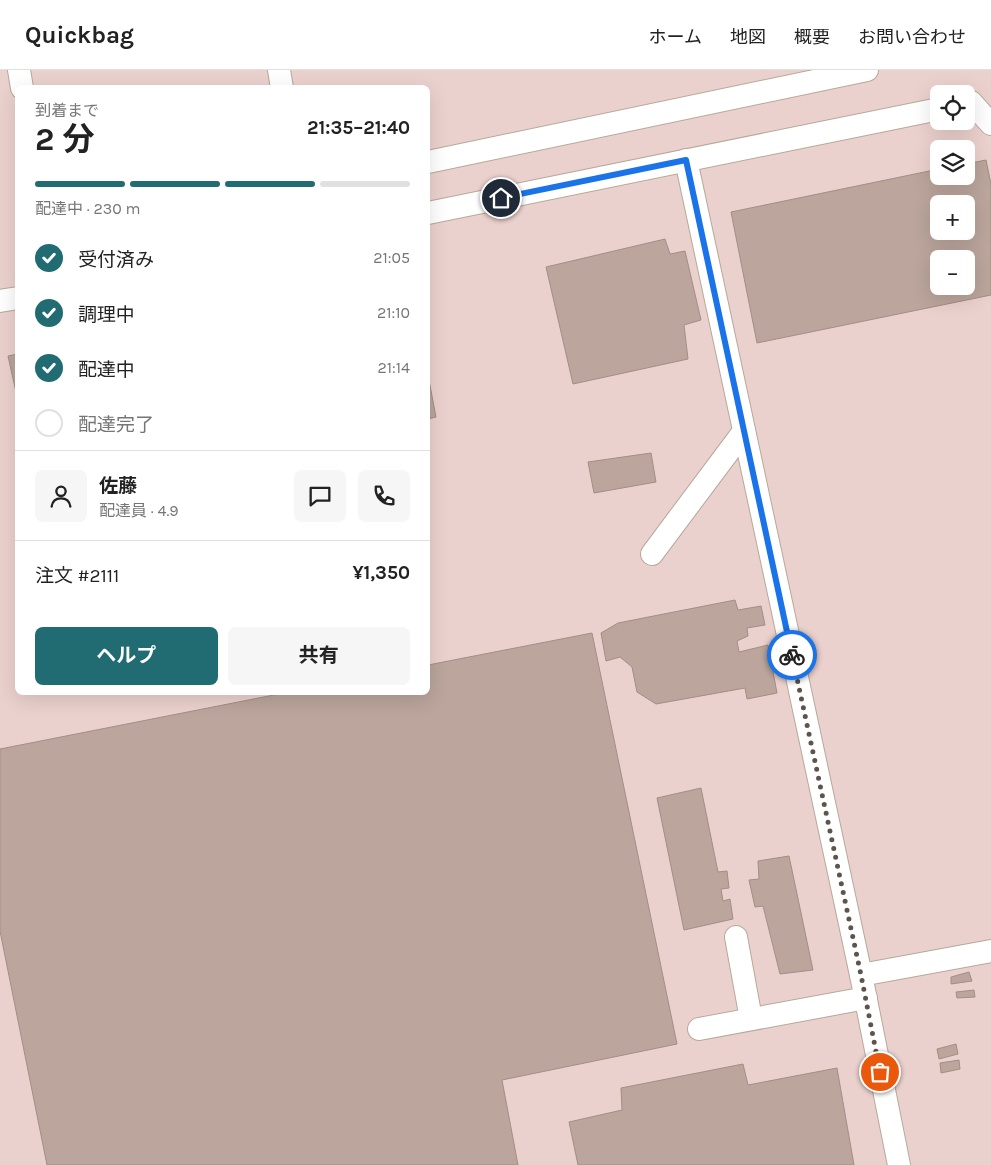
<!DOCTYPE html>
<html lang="ja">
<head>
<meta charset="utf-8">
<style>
  body { margin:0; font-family:Karla,"Noto Sans JP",sans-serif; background:#f6f6f6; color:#222; height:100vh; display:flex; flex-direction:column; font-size:19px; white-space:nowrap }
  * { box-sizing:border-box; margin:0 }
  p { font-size:16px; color:#767676 }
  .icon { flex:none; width:28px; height:28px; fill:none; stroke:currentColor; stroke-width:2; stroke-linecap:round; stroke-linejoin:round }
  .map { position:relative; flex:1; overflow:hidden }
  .side { position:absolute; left:15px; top:15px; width:415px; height:610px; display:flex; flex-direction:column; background:#fff; border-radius:8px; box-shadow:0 5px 20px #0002 }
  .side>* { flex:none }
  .buttons { position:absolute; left:930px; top:15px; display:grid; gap:10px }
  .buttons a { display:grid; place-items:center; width:45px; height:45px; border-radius:8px; background:#fff; box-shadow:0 5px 20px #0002; font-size:25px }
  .pin { position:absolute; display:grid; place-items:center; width:42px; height:42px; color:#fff; margin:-21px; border:2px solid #fff; border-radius:50%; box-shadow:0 1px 5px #0007 }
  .courier { position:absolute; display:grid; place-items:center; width:50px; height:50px; margin:-25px; border:4px solid #1a73e8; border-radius:50%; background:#fff; color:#222; box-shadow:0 1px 6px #0007 }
  .headline em { font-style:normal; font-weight:700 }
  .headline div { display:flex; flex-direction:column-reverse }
  .headline { display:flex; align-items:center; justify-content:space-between; height:85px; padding:0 20px }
  h1 { font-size:32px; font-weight:700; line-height:38px }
  .bar { display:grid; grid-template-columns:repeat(4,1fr); gap:8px 5px; align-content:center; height:60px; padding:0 20px }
  .bar i { height:6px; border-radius:4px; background:#e0e0e0 }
  .bar .active { background:#216c73 }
  .bar p { grid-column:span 4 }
  .line { display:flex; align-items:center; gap:12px; padding:0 20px; border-top:1px solid #e0e0e0 }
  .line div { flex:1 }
  .round { display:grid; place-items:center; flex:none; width:52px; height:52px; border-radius:8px; background:#f6f6f6 }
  ol { padding:0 20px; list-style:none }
  li { display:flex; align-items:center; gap:15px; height:55px }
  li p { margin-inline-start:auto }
  li .icon { padding:5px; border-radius:50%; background:#216c73; color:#fff; stroke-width:4 }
  li:last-child { color:#767676 }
  li i { width:28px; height:28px; border:2px solid #e0e0e0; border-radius:50% }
  .button { display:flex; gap:10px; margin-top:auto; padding:10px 20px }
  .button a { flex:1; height:58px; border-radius:8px; background:#216c73; color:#fff; font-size:20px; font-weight:700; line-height:58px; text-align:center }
  .button a+a { background:#f6f6f6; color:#222 }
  header { display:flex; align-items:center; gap:30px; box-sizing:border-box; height:70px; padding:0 25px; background:#fff; border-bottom:1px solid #e0e0e0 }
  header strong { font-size:24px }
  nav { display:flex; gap:28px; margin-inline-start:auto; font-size:18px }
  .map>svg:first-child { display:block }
</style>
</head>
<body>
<header>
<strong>Quickbag</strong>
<nav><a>ホーム</a><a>地図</a><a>概要</a><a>お問い合わせ</a></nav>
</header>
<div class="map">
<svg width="991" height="1095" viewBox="0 0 991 1095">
  <rect width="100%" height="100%" fill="#ede0ce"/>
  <!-- industrial -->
  <path fill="#ebd1cd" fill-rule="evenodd" d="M0 0H991V1095H0ZM18 18H428V622H18ZM939 24H966V51H939ZM939 79H966V106H939ZM939 134H966V161H939ZM939 189H966V216H939Z"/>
  <!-- building -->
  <g fill="#bba59c" stroke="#a38e85" fill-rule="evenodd">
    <path d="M986 90 991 114V225L757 273 731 142 939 99V106H966V94ZM939 134H966V161H939ZM939 189H966V216H939Z"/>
    <path d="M665 169 670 184 685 181 701 250 684 255 688 289 573 314 546 197Z"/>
    <path d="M18 284V331L8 286Z"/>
    <path d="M428 305 436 347 428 349Z"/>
    <path d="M651 383 656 412 594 423 588 392Z"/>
    <path d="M735 530 738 540 761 536 765 555 747 558 748 566 737 571 739 582 768 575 777 623 747 629 745 618 656 634 637 622 632 597 620 587 606 591 601 563 618 553Z"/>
    <path d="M592 563 677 974 502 1010 518 1095H47L0 861V679L289 622H428V595Z"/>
    <path d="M701 718 718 802 727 801 729 818 721 819 723 831 730 829 733 849 684 860 657 728Z"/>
    <path d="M789 786 813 900 780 904 763 836 755 837 749 810 759 809 758 791Z"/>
    <path d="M969 902 972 911 951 914V907Z"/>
    <path d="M974 920 975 927 957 928 956 922Z"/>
    <path d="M956 974 958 984 939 989 937 979Z"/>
    <path d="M959 990 960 999 941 1003 940 993Z"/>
    <path d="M743 994 748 1015 837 998 854 1095H578L569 1052 622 1040 621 1018Z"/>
  </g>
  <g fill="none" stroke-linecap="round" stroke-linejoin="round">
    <!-- minor casing -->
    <g stroke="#b6a998" stroke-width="24">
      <g id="minor">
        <path d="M19 0 22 18"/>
        <path d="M279 0 282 18"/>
        <path d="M966 33 971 32 991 54"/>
        <path d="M686 90 861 905 899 1095"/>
        <path d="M428 92 867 0"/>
        <path d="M428 143 939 39"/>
        <path d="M0 231 18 228"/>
        <path d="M652 484 744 361"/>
        <path d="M736 867 751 949"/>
        <path d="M861 905 991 881"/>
        <path d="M699 959 866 928"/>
      </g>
    </g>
    <!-- minor -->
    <use href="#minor" stroke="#fff" stroke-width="22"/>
  </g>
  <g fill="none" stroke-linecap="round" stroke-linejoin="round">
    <!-- done -->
    <path stroke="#5d554b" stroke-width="5" stroke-dasharray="0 9" d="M792 585 861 905 880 1002"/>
    <!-- route -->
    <path stroke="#1a73e8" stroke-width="6" d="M501 128 686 90 792 585"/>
  </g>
</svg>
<div class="buttons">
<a><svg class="icon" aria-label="locate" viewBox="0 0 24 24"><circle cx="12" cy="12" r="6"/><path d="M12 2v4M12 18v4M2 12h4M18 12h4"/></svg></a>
<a><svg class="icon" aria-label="layers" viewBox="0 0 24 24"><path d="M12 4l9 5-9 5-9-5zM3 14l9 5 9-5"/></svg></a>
<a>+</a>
<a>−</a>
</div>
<div class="pin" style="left:880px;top:1002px;background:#ea580c"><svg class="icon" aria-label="bag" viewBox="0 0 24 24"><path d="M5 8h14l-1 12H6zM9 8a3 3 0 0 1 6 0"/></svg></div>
<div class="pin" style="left:501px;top:128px;background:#1f2937"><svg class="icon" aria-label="home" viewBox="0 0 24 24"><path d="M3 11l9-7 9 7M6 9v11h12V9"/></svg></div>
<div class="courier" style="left:792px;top:585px"><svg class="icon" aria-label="bike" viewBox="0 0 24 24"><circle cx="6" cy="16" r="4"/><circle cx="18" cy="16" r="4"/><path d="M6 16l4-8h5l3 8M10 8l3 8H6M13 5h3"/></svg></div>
<section class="side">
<div class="headline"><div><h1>2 分</h1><p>到着まで</p></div><em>21:35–21:40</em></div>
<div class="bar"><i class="active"></i><i class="active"></i><i class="active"></i><i></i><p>配達中 · 230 m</p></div>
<ol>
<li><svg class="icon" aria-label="check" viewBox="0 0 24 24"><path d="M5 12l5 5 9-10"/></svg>受付済み<p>21:05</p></li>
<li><svg class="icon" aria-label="check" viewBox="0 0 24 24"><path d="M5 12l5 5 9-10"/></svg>調理中<p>21:10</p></li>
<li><svg class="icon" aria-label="check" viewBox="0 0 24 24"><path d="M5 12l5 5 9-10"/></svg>配達中<p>21:14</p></li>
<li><i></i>配達完了</li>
</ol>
<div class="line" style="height:90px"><a class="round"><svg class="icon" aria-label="person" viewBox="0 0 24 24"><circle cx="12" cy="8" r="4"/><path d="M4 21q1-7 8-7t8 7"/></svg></a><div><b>佐藤</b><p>配達員 · 4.9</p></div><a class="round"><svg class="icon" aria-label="chat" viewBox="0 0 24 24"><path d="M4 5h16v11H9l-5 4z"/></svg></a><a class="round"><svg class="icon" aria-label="phone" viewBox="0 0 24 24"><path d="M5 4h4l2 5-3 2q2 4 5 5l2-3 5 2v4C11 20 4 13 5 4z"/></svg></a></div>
<div class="line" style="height:65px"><div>注文 #2111</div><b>¥1,350</b></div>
<div class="button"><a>ヘルプ</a><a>共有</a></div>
</section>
</div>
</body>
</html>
